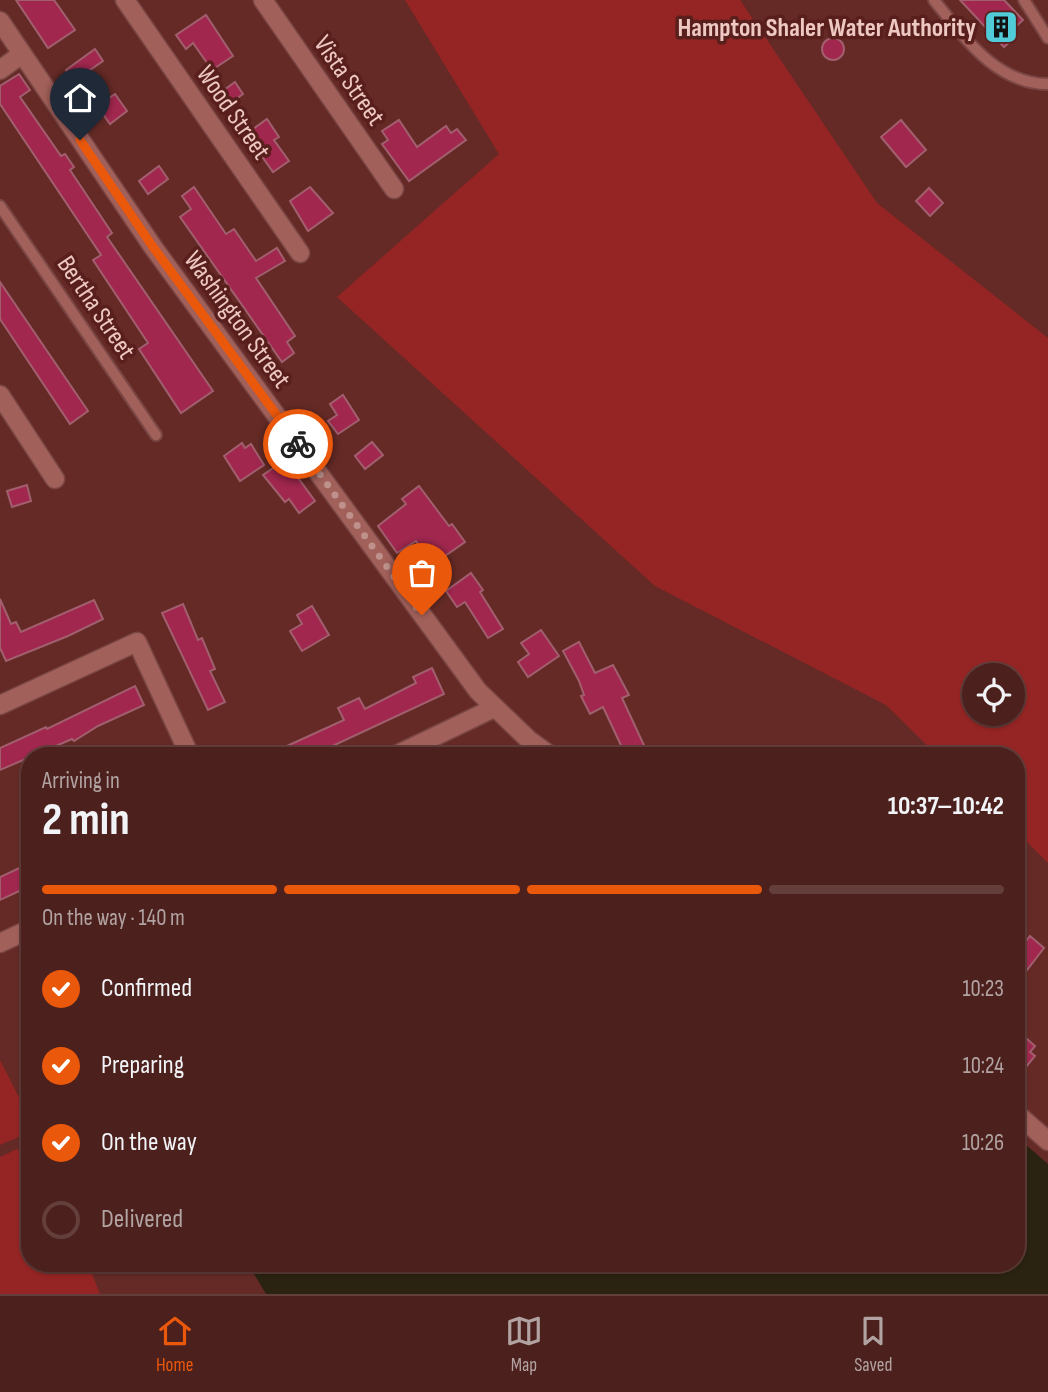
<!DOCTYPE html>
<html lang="en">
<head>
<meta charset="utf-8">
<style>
  body { margin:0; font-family:"Sofia Sans Condensed",sans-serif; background:#532825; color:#f1f3f6; height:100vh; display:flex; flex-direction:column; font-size:26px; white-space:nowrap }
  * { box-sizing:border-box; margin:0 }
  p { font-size:23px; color:#b2a3a3 }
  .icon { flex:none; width:38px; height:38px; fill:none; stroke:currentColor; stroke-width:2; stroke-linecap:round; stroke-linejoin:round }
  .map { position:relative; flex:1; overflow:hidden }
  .details { position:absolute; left:21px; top:747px; width:1004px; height:525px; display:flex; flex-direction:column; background:#4c201c; border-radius:28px; box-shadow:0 2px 5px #0004,0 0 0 2px #633e3b }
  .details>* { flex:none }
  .buttons { position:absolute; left:962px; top:663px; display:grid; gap:14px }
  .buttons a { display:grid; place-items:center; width:63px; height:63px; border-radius:50%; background:#4c201c; box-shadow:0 2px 5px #0004,0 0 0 2px #633e3b; font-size:35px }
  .pin { position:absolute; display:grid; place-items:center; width:60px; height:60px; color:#fff; margin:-72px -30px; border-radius:50% 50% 50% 0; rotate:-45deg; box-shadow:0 0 7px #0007 }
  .pin .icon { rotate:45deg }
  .courier { position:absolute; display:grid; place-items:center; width:70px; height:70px; margin:-35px; border:5px solid #ea580c; border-radius:50%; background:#fff; color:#222; box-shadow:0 2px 9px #0007 }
  .summary em { font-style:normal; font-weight:700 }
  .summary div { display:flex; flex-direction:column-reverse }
  .summary { display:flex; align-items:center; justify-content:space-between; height:119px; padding:0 21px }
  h1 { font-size:46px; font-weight:700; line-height:52px }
  .bar { display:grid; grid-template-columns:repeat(4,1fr); gap:10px 7px; align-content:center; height:84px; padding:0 21px }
  .bar i { height:9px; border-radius:5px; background:#633e3b }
  .bar .selected { background:#ea580c }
  .bar p { grid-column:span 4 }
  ol { padding:0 21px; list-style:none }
  li { display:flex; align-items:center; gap:21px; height:77px }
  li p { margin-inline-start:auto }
  li .icon { padding:7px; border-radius:50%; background:#ea580c; color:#fff; stroke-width:4 }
  li:last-child { color:#b2a3a3 }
  li i { width:38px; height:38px; border:4px solid #633e3b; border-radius:50% }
  .dock { display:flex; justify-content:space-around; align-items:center; height:98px; border-top:2px solid #633e3b; background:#4c201c; font-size:19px; color:#b2a3a3 }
  .dock a { display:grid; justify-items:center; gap:4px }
  .dock .selected { color:#ea580c }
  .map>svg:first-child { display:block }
</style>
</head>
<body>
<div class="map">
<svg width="1048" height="1294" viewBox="0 0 1048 1294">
  <rect width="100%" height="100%" fill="#652a26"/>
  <!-- green -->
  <g fill="#952524" fill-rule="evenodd">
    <path d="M405 0H740L877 203 1048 338V863L1017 832V756H938L886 705 655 586 337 297 499 154ZM975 676H1013V714H975Z"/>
    <path d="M0 1060 30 1119V1132L0 1145Z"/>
    <path d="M17 1149 30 1166V1264H88L100 1294H0V1157Z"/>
  </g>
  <!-- water -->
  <path fill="#2b2311" d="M1017 1137 1048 1164V1294H266L248 1264H1017Z"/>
  <!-- building -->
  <g fill="#a1274f" stroke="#a15f6e" stroke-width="2">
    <path d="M16 0H54L75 30 48 48Z"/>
    <path d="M960 0H1004L1023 20 1009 33 1014 38 1004 47Z"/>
    <path d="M206 15 233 56 212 70 193 43 186 49 176 35Z"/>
    <circle cx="833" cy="49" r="11"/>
    <path d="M95 49 103 61 74 81 66 70Z"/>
    <path d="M19 74 30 90 20 97 61 156 65 154 74 167 70 170 112 233 107 237 213 391 181 413 139 349 148 343 93 260 101 255 0 104V86Z"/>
    <path d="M235 82 243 94 228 105 220 93Z"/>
    <path d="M115 94 127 111 110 124 97 106Z"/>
    <path d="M267 119 279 137 274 140 289 161 273 172 246 134Z"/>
    <path d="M399 120 417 147 446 126 451 133 457 129 466 140 409 181 382 144 388 140 382 131Z"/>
    <path d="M901 120 926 150 906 167 881 137Z"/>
    <path d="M159 166 168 179 148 194 139 181Z"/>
    <path d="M194 187 226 234 234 229 256 261 277 248 285 261 256 278 295 336 287 342 294 353 282 362 180 217 191 209 182 196Z"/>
    <path d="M310 187 333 213 308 231 290 201Z"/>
    <path d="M929 188 943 203 930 216 916 201Z"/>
    <path d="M0 282 88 411 70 424 0 319Z"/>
    <path d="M343 395 359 420 338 434 328 421 337 415 330 404Z"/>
    <path d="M372 442 383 455 365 469 355 456Z"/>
    <path d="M242 443 245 448 251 444 264 465 240 481 224 456Z"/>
    <path d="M285 460 315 501 299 513 289 499 285 502 263 475Z"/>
    <path d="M27 485 31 501 12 507 7 491Z"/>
    <path d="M419 486 449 526 452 524 465 542 432 565 416 541 397 553 378 526 406 504 402 499Z"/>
    <path d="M471 573 483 590 480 592 503 629 488 638 465 602 457 607 446 591Z"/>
    <path d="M0 599 11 624 16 622 21 632 94 600 103 619 68 636 6 661 0 648Z"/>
    <path d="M183 604 198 640 202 638 215 669 210 671 225 702 208 710 162 613Z"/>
    <path d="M312 606 329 635 302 651 290 631 302 624 297 615Z"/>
    <path d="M541 630 559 656 528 677 518 662 529 654 521 643Z"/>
    <path d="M579 642 595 673 613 665 629 695 622 698 649 756H626L603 707 590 714 581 696 584 695 579 681 563 651Z"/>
    <path d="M432 668 444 694 311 756H265L344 720 338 708 359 698 365 709 416 683 413 677Z"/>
    <path d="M135 686 144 705 98 726 74 741 72 739 0 770V748L46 727 47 729Z"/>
    <path d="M30 863V886L0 900V877Z"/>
    <path d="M1030 936 1044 948 1017 983V953Z"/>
    <path d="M1017 1030 1035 1046 1030 1052 1035 1056 1017 1078Z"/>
  </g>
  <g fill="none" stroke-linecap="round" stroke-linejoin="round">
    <!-- lane casing -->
    <g stroke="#794644" stroke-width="14">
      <g id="lane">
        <path d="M934 0C964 37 996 84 1048 84"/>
        <path d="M1024 0 1048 38"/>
        <path d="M0 206 156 435"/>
      </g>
    </g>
    <!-- street casing -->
    <g stroke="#794644" stroke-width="21">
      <g id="street">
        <path d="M125 0 300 253"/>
        <path d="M263 0 394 189"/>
        <path d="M0 21 153 247 478 691 529 740 551 756"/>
        <path d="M0 70 22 54"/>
        <path d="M0 395 55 479"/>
        <path d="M0 705 137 642 190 756"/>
        <path d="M394 756 494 708"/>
        <path d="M0 943 30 929"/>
        <path d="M1017 1114 1048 1141"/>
      </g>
    </g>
    <!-- lane -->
    <use href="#lane" stroke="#a2605a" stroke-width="10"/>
    <!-- street -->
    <use href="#street" stroke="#a2605a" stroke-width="18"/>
  </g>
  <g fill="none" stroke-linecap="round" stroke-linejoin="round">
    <!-- done -->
    <path stroke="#be918c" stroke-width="7" stroke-dasharray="0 12.6" d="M298 444 422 615"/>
    <!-- route -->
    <path stroke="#ea580c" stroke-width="9" d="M80 140 153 247 298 444"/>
  </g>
  <!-- icons -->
  <defs>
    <g id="building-square" transform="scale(1.75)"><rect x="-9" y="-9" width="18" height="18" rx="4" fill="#52cbd9" stroke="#591f1c"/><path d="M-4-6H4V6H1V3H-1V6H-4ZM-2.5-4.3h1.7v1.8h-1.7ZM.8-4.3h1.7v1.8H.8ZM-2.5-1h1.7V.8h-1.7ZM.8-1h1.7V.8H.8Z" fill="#111"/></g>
  </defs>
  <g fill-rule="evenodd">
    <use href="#building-square" x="1001" y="27"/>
  </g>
  <g text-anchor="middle" stroke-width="7" stroke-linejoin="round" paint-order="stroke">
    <!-- poi labels -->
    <g font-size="26" font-weight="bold" fill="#eec8c3" stroke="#591f1c" text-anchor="end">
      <text x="976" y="36">Hampton Shaler Water Authority</text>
    </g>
    <!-- street labels -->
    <g font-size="26" fill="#eec8c3" stroke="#591f1c">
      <text transform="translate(350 80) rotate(55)" y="9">Vista Street</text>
      <text transform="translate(234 112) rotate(55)" y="9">Wood Street</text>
      <text transform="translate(97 307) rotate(56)" y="9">Bertha Street</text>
      <text transform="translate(238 319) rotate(54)" y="9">Washington Street</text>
    </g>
  </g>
</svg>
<div class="buttons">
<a><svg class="icon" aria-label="locate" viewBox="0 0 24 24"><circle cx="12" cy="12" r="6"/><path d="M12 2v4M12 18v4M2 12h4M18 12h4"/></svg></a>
</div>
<div class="pin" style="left:422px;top:615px;background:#ea580c"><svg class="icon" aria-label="bag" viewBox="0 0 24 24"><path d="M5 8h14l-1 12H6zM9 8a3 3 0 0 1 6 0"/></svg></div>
<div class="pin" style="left:80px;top:140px;background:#1f2937"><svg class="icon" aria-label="home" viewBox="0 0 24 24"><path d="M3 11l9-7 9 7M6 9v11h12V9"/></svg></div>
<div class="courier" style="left:298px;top:444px"><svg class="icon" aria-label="bike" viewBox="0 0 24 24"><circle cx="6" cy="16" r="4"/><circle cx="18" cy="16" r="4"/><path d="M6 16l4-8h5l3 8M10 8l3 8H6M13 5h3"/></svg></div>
<section class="details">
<div class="summary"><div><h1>2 min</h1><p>Arriving in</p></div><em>10:37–10:42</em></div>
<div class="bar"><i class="selected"></i><i class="selected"></i><i class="selected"></i><i></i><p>On the way · 140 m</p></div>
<ol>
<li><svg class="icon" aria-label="check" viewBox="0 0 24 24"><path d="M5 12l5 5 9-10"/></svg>Confirmed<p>10:23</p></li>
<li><svg class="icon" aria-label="check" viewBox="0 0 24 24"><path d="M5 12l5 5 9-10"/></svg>Preparing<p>10:24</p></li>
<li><svg class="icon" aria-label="check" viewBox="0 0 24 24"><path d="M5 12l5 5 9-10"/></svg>On the way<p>10:26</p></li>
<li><i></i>Delivered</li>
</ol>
</section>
</div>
<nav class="dock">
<a class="selected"><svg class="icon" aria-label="home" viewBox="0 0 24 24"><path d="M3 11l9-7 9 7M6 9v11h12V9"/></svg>Home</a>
<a><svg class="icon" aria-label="map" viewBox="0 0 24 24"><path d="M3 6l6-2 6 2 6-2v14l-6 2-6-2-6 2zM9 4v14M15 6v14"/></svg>Map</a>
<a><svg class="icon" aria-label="saved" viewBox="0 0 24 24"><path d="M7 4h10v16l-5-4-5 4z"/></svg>Saved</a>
</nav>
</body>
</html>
